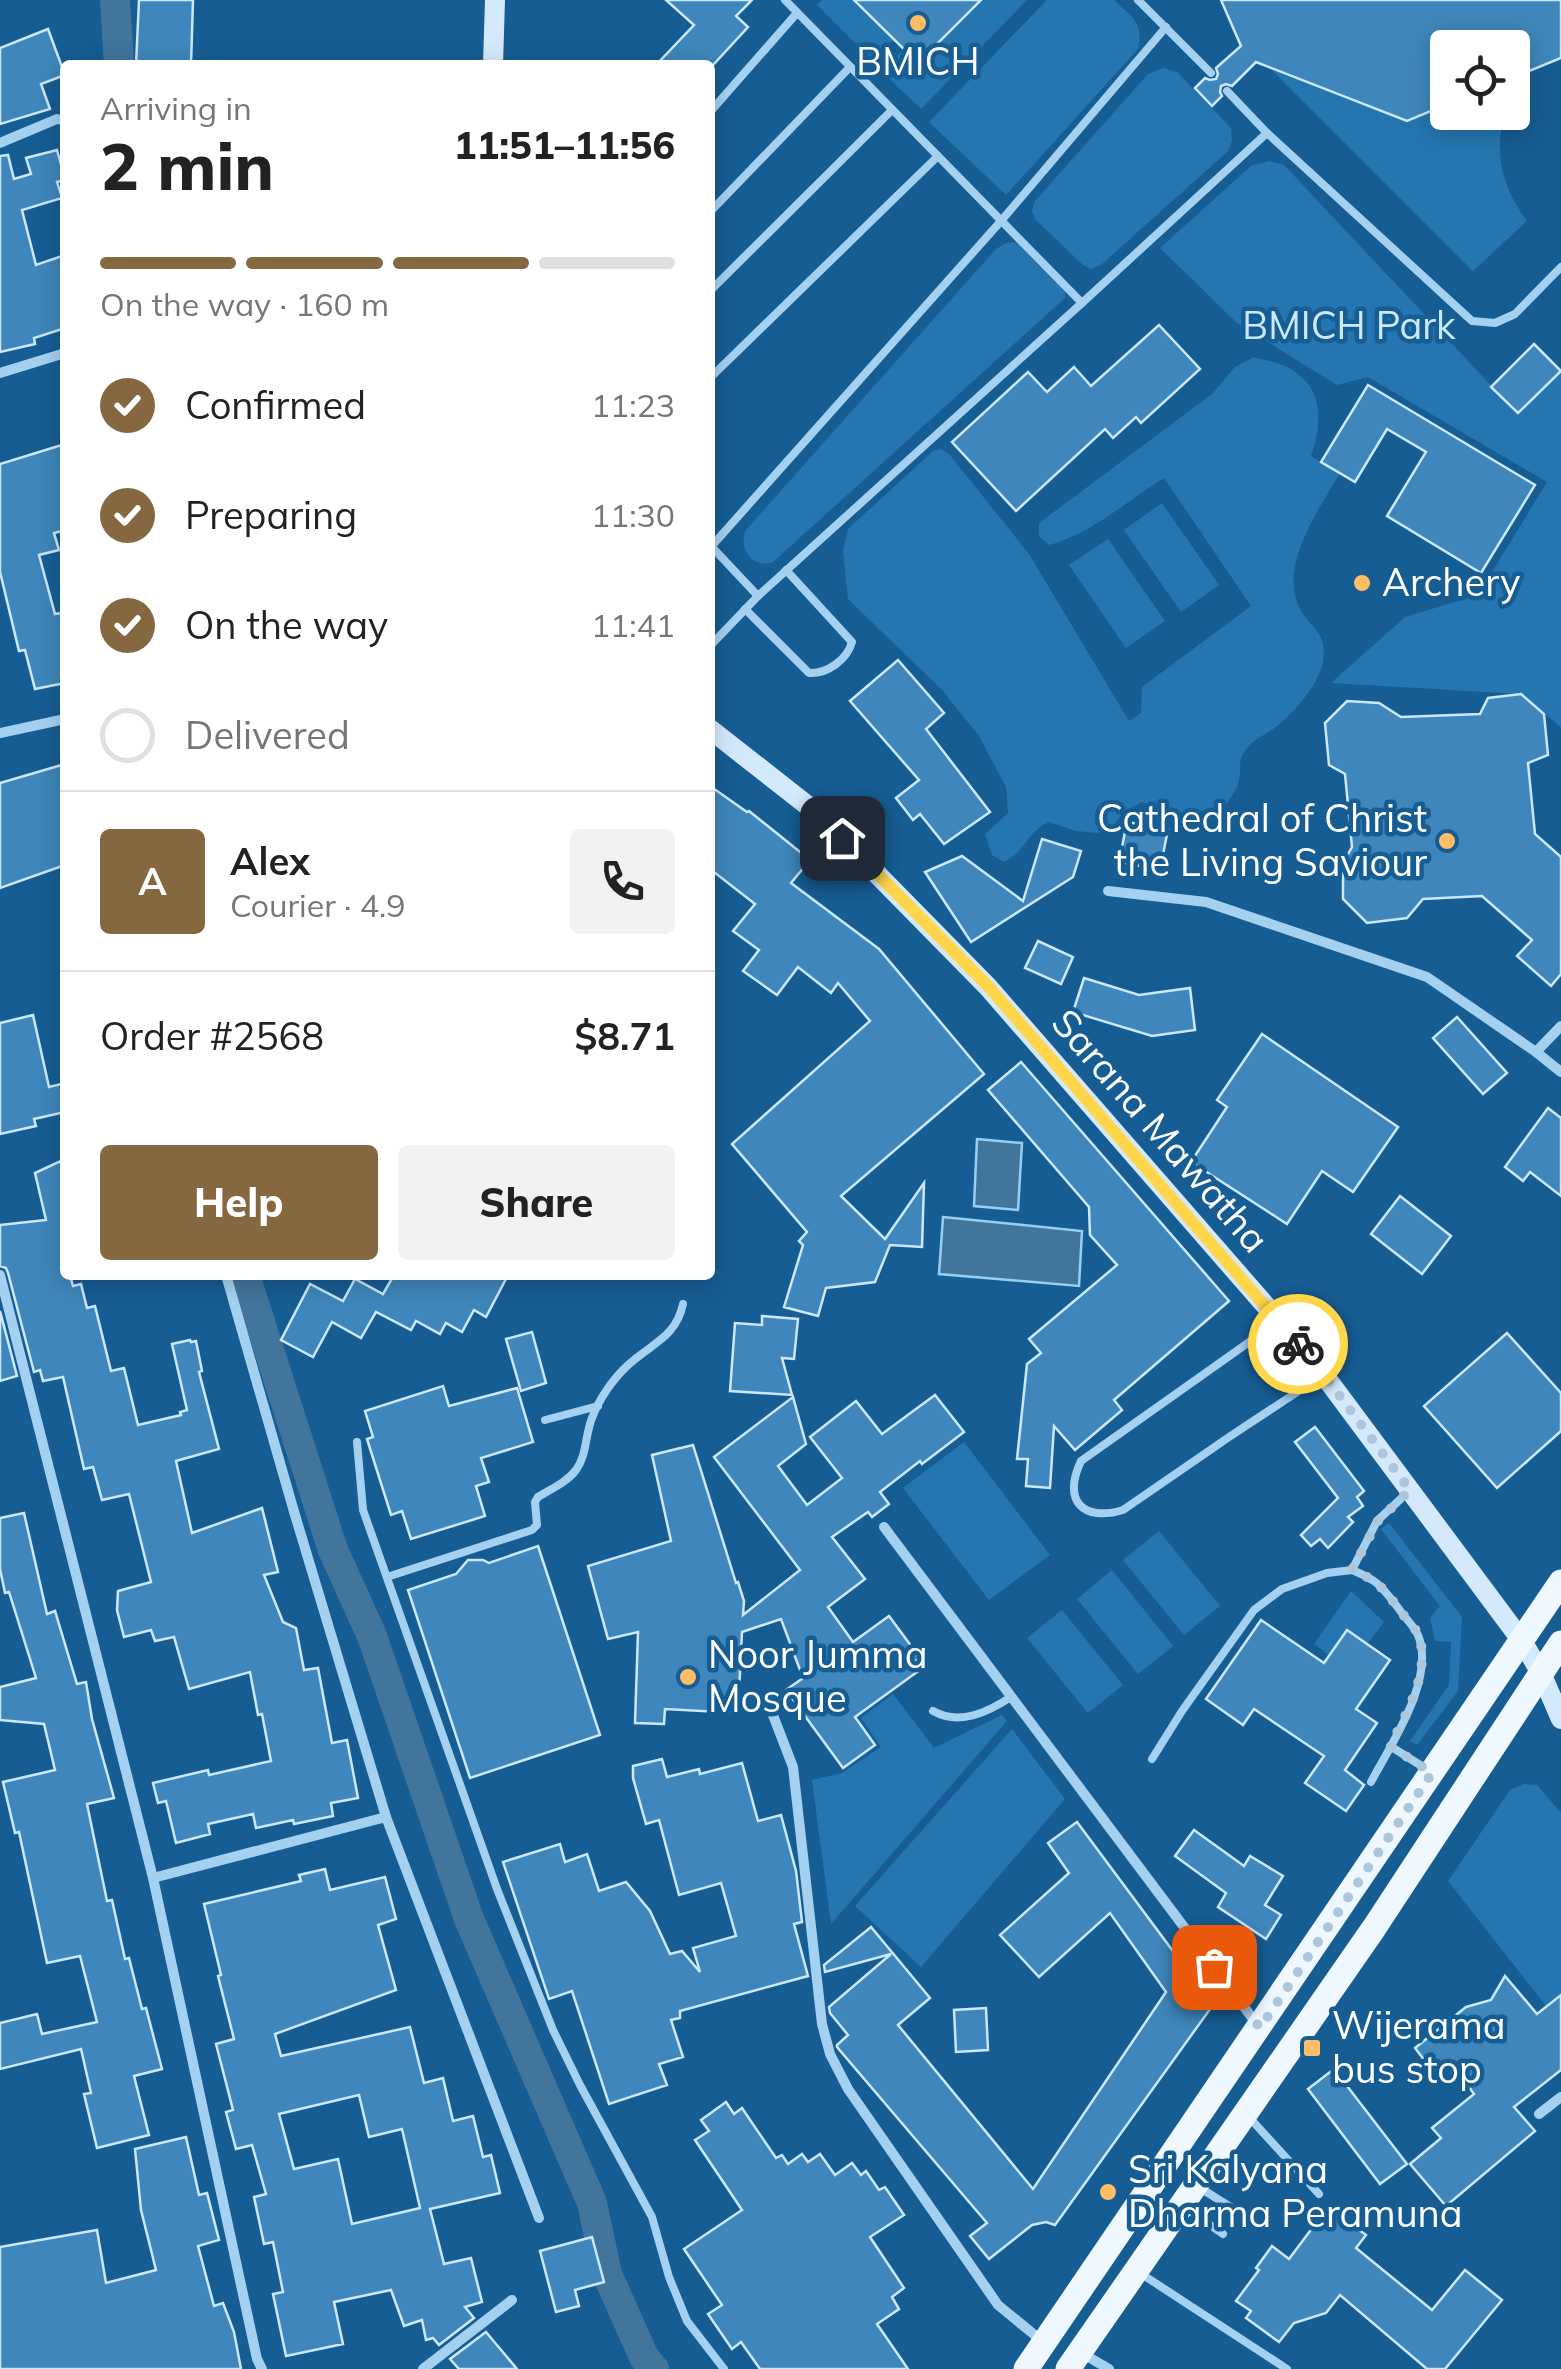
<!DOCTYPE html>
<html lang="en">
<head>
<meta charset="utf-8">
<style>
  body { margin:0; font-family:Mulish,sans-serif; background:#f2f2f2; color:#222; height:100vh; display:flex; flex-direction:column; font-size:38px; white-space:nowrap }
  * { box-sizing:border-box; margin:0 }
  p { font-size:32px; color:#767676 }
  .icon { flex:none; width:55px; height:55px; fill:none; stroke:currentColor; stroke-width:2; stroke-linecap:round; stroke-linejoin:round }
  .map { position:relative; flex:1; overflow:hidden }
  .sheet { position:absolute; left:60px; top:60px; width:655px; height:1220px; display:flex; flex-direction:column; background:#fff; border-radius:10px; box-shadow:0 5px 25px #0003 }
  .sheet>* { flex:none }
  .buttons { position:absolute; left:1430px; top:30px; display:grid; gap:20px }
  .buttons a { display:grid; place-items:center; width:100px; height:100px; border-radius:10px; background:#fff; box-shadow:0 5px 25px #0003; font-size:50px }
  .pin { position:absolute; display:grid; place-items:center; width:85px; height:85px; color:#fff; margin:-42px; border-radius:20px; box-shadow:0 5px 15px #0006 }
  .courier { position:absolute; display:grid; place-items:center; width:100px; height:100px; margin:-50px; border:8px solid #ffd54a; border-radius:50%; background:#fff; color:#222; box-shadow:0 2px 12px #0007 }
  .head em { font-style:normal; font-weight:800 }
  .head div { display:flex; flex-direction:column-reverse }
  .head { display:flex; align-items:center; justify-content:space-between; height:170px; padding:0 40px }
  h1 { font-size:65px; font-weight:800; line-height:75px }
  .bar { display:grid; grid-template-columns:repeat(4,1fr); gap:15px 10px; align-content:center; height:120px; padding:0 40px }
  .bar i { height:12px; border-radius:8px; background:#e0e0e0 }
  .bar .active { background:#856840 }
  .bar p { grid-column:span 4 }
  .line { display:flex; align-items:center; gap:25px; padding:0 40px; border-top:2px solid #e0e0e0 }
  .line div { flex:1 }
  .round { display:grid; place-items:center; flex:none; width:105px; height:105px; border-radius:10px; background:#f2f2f2 }
  ol { padding:0 40px; list-style:none }
  li { display:flex; align-items:center; gap:30px; height:110px }
  li p { margin-inline-start:auto }
  li .icon { padding:10px; border-radius:50%; background:#856840; color:#fff; stroke-width:4 }
  li:last-child { color:#767676 }
  li i { width:55px; height:55px; border:5px solid #e0e0e0; border-radius:50% }
  .cta { display:flex; gap:20px; margin-top:auto; padding:20px 40px }
  .cta a { flex:1; height:115px; border-radius:10px; background:#856840; color:#fff; font-size:40px; font-weight:800; line-height:115px; text-align:center }
  .cta a+a { background:#f2f2f2; color:#222 }
  .map>svg:first-child { display:block }
</style>
</head>
<body>
<div class="map">
<svg width="1561" height="2369" viewBox="0 0 1561 2369">
  <rect width="100%" height="100%" fill="#165d94"/>
  <!-- green -->
  <g fill="#2576b0">
    <path d="M822 0H854L894 39 873 61 817 5Z"/>
    <path d="M981 0H1027L921 109 882 72 904 49 919 62Z"/>
    <path d="M1047 0H1114C1132 17 1144 22 1138 49L1006 195 929 122Z"/>
    <path d="M1269 67 1407 121 1447 105 1448 112 1506 113C1492 151 1503 189 1527 221L1473 271Z"/>
    <path d="M1163 68 1177 72 1231 128 1232 141 1227 152 1101 265 1091 269 1083 265 1036 220 1032 211 1035 201 1148 74Z"/>
    <path d="M1269 161 1284 165 1517 413 1561 370V727L1520 694 1331 683 1405 617 1478 595 1547 482 1368 377 1337 385 1237 323 1160 248 1251 166Z"/>
    <path d="M1017 242 1065 291V298L773 562C753 569 739 550 745 531L996 249 1006 243Z"/>
    <path d="M1254 357C1264 360 1276 362 1285 366 1324 384 1323 421 1311 456L1340 473C1319 509 1279 565 1299 607 1311 631 1327 629 1323 661 1321 682 1292 715 1275 728 1267 734 1256 738 1250 745 1236 759 1242 765 1239 780 1238 789 1229 799 1225 807L1178 816 1142 802 1123 813 1113 826 1098 833 1076 831 1049 822C1029 830 1025 852 1004 862L992 855 985 834 1008 813 1006 787 979 736 942 690 848 599 843 551 848 529 933 451 941 449 949 454 1029 554 1129 721 1141 713 1142 687 1251 606 1164 478C1127 501 1091 534 1049 545L1039 536V523L1212 394 1235 367Z"/>
    <path d="M1162 503 1219 585 1181 612 1124 530Z"/>
    <path d="M1108 539 1165 621 1126 648 1069 565Z"/>
    <path d="M964 1442 1050 1555 989 1600 903 1488Z"/>
    <path d="M1389 1523 1462 1617 1458 1691 1417 1745 1410 1741 1449 1685 1451 1642 1435 1641 1430 1618 1440 1606 1381 1529Z"/>
    <path d="M1159 1531 1220 1606 1184 1635 1123 1560Z"/>
    <path d="M1112 1570 1173 1646 1138 1674 1077 1599Z"/>
    <path d="M1351 1591 1384 1622 1367 1644 1347 1630 1329 1655 1314 1644Z"/>
    <path d="M1062 1610 1123 1685 1088 1713 1027 1638Z"/>
    <path d="M893 1694 934 1748 1002 1715 1007 1721 831 1924 812 1780 842 1773 881 1747 861 1718Z"/>
    <path d="M1012 1729 1065 1799 921 1967 855 1906Z"/>
    <path d="M1524 1784 1537 1785 1561 1813V2025L1448 1881 1510 1790Z"/>
  </g>
  <!-- water -->
  <g fill="#42759c" stroke="#97cef4" stroke-width="2.5">
    <path d="M977 1139 1022 1143 1018 1210 974 1206Z"/>
    <path d="M943 1217 1082 1231 1079 1286 939 1274Z"/>
  </g>
  <g fill="none" stroke-linecap="round" stroke-linejoin="round">
    <!-- canal -->
    <g stroke="#42759c" stroke-width="30">
      <path d="M115 0 119 65"/>
      <path d="M245 1275 333 1550 372 1636 469 1919 592 2203 607 2274 644 2357 654 2369"/>
    </g>
  </g>
  <!-- building -->
  <g fill="#3e86bb" stroke="#cce8fc" stroke-width="2.5" fill-rule="evenodd">
    <path d="M139 0H193L191 65H136Z"/>
    <path d="M666 0H752L736 16 748 27 713 65H656L694 25Z"/>
    <path d="M854 0H981L918 63Z"/>
    <path d="M1221 0H1561V58L1512 78V48H1448V104L1407 121 1256 62 1232 86 1226 84 1221 86 1220 92 1222 96 1212 106 1195 88 1205 78 1210 80 1216 79 1218 74 1216 68 1241 46Z"/>
    <path d="M48 29 65 75 41 84 50 109 0 124V48Z"/>
    <path d="M57 150 65 180 57 182 62 198 22 210 36 265 65 255V328L34 338 35 344 0 352V156L8 155 14 179 31 174 26 158Z"/>
    <path d="M1159 325 1200 369 1141 423 1136 417 1113 438 1105 429 1016 511 952 442 1028 372 1047 392 1074 367 1091 386Z"/>
    <path d="M1534 344 1561 371 1518 413 1491 387Z"/>
    <path d="M1368 385 1535 485 1481 573 1387 516 1426 452 1387 429 1355 482 1321 462Z"/>
    <path d="M65 444V530L54 533 59 550 39 555 55 614 61 613 65 630V683L35 689 25 650 19 651 0 572V464Z"/>
    <path d="M898 660 944 713 926 729 990 812 944 844 920 814 913 820 896 798 919 780 850 701Z"/>
    <path d="M1521 694 1544 714 1548 755 1528 763 1535 834 1561 857V974L1551 986 1517 956 1532 940 1482 896 1423 899 1407 918 1367 923 1343 899V863L1352 847 1345 774 1329 765 1325 723 1347 701 1379 703 1401 717 1480 714 1488 698Z"/>
    <path d="M65 764V865L0 888V783Z"/>
    <path d="M710 786 747 812 749 811 810 860 791 883 879 949 984 1074 841 1196 885 1239 924 1183 922 1247 890 1245 875 1282 826 1288 818 1316 784 1307 803 1245 799 1241 807 1232 732 1144 870 1021 838 983 831 993 798 967 777 995 743 971 759 950 733 931 755 904 710 869Z"/>
    <path d="M1127 822 1168 829 1160 870 1119 862Z"/>
    <path d="M1042 839 1081 851 1073 877 971 942 925 872 962 856 1023 901Z"/>
    <path d="M1038 941 1073 957 1061 984 1025 968Z"/>
    <path d="M1084 978 1139 995 1190 988 1195 1030 1152 1036 1073 1012Z"/>
    <path d="M33 1015 49 1087 65 1083V1112L34 1119 36 1126 0 1134V1023Z"/>
    <path d="M1457 1017 1507 1073 1483 1094 1433 1038Z"/>
    <path d="M1262 1034 1398 1127 1353 1192 1322 1171 1287 1224 1191 1162 1227 1107 1217 1100Z"/>
    <path d="M1021 1062 1229 1301 1114 1400 1122 1410 1075 1450 1054 1426 1050 1488 1026 1486 1028 1459H1017L1027 1364 1041 1353 1029 1339 1117 1265 1090 1235 1089 1207 988 1090Z"/>
    <path d="M1548 1108 1561 1118V1196L1530 1172 1523 1181 1505 1167Z"/>
    <path d="M65 1159V1275H70L73 1286 81 1284 87 1308 95 1306 111 1371 124 1368 138 1425 181 1415 180 1412 187 1410 172 1344 190 1340 191 1342 196 1341 202 1371 199 1372 219 1449 176 1461 192 1533 262 1508 278 1572 264 1575 283 1622 296 1628 304 1670 318 1668 332 1743 347 1740 358 1798 331 1803 333 1816 294 1824 293 1820 256 1828 253 1814 208 1824 210 1834 176 1843 166 1801 158 1803 153 1783 208 1770 209 1775 271 1761 262 1714 258 1715 250 1672 189 1689 174 1637 155 1641 151 1630 124 1637 117 1610 118 1591 151 1582 129 1494 102 1500 93 1467 84 1469 63 1377 43 1381 40 1370 34 1372 8 1273 6 1268 0 1266V1225L46 1220 35 1173Z"/>
    <path d="M1400 1196 1451 1236 1422 1274 1371 1234Z"/>
    <path d="M394 1275H508L486 1317 474 1310 462 1332 446 1323 440 1334 416 1321 411 1330 376 1312 361 1338 332 1322 313 1357 281 1340 310 1284 343 1301 355 1279 383 1294Z"/>
    <path d="M0 1311 17 1376 0 1381Z"/>
    <path d="M762 1316 798 1319 794 1359 782 1358 792 1395 730 1391 735 1323 762 1325Z"/>
    <path d="M532 1332 546 1383 521 1391 506 1339Z"/>
    <path d="M1507 1333 1561 1393V1431L1497 1488 1424 1406Z"/>
    <path d="M443 1386 449 1406 517 1388 533 1442 481 1458 489 1482 476 1486 485 1516 411 1539 402 1511 391 1515 367 1439 373 1437 365 1411Z"/>
    <path d="M935 1395 964 1432 922 1464 920 1461 880 1492 889 1504 872 1517 868 1512 832 1537 865 1579 828 1607 853 1642 889 1616 920 1658 911 1664 917 1672 855 1717 875 1745 843 1768 786 1690 803 1678 781 1619 742 1632 738 1713 665 1709 664 1724 635 1723 638 1632 608 1639 588 1566 671 1541 652 1455 693 1445 736 1583 738 1582 744 1601 743 1615 800 1570 714 1457 793 1397 806 1444 778 1466 807 1505 842 1478 810 1437 856 1401 882 1434Z"/>
    <path d="M1315 1427 1364 1491 1357 1497 1363 1506 1348 1517 1353 1522 1328 1548 1320 1539 1311 1546 1301 1535 1338 1498 1295 1442Z"/>
    <path d="M24 1513 47 1614 55 1611 77 1684 86 1682 92 1719 114 1798 87 1804 107 1901 112 1900 125 1959 129 1958 142 2009 146 2008 162 2069 134 2076 149 2135 97 2148 84 2094 91 2093 81 2049 0 2069V2023L37 2014 42 2034 97 2022 80 1956 47 1963 19 1832 15 1833 3 1782 55 1770 44 1724 0 1720V1687L36 1678 9 1592 5 1593 0 1569V1518Z"/>
    <path d="M538 1546 600 1735 470 1778 408 1590 456 1574 468 1560H483L489 1563Z"/>
    <path d="M1261 1620 1324 1663 1347 1630 1390 1660 1356 1709 1377 1723 1345 1770 1364 1785 1346 1811 1305 1783 1324 1756 1254 1709 1243 1725 1206 1699Z"/>
    <path d="M662 1759 667 1777 699 1769 700 1774 742 1763 758 1821 781 1815 796 1871 802 1922 794 1924 808 1976 680 2011V2018L671 2020 683 2057 659 2064 667 2085 609 2104 572 1991 549 1999 503 1862 560 1844 565 1862 587 1854 599 1891 626 1882 650 1911 670 1954 682 1951 700 1972 693 1948 736 1936 721 1883 679 1895 659 1820 646 1824 633 1778V1766Z"/>
    <path d="M1077 1822 1187 1970 1195 1965 1218 1998 1055 2225 1046 2222 1032 2225 989 2259 970 2236 987 2223 837 2047V2045L848 2035 830 2013 829 2007 891 1954 825 1972 824 1965 871 1927 930 1998 898 2025 1033 2189 1166 1992 1110 1913 1039 1977 1000 1935 1069 1873 1048 1843Z"/>
    <path d="M1194 1830 1244 1866 1250 1856 1283 1876 1265 1905 1281 1915 1266 1939 1218 1907 1226 1893 1175 1856Z"/>
    <path d="M325 1869 330 1890 385 1877 396 1919 378 1925 396 1990 275 2034 281 2056 410 2027 424 2083 443 2078 453 2121 473 2116 483 2157 491 2155 500 2193 430 2209 444 2264 471 2258 482 2302 465 2307 474 2318 439 2345 433 2338 426 2340 422 2320 404 2326 391 2290 334 2302 343 2344 286 2356 273 2294 283 2292 273 2242 264 2244 254 2197 266 2194 252 2145 236 2149 226 2112 233 2110 216 2044 234 2039 218 1976 221 1975 204 1904 301 1881 299 1875ZM359 2095 369 2137 402 2129 420 2208 352 2224 338 2159 294 2169 279 2114Z"/>
    <path d="M1505 1976 1537 2014 1561 1995V2070L1514 2107 1535 2131 1446 2206 1410 2164 1441 2138 1432 2128 1474 2094 1453 2065 1435 2061H1425L1415 2048 1466 2007 1491 2000Z"/>
    <path d="M986 2008 988 2050 956 2052 954 2010Z"/>
    <path d="M1334 2069 1407 2164 1380 2184 1308 2089Z"/>
    <path d="M726 2102 734 2114 742 2108 776 2158 782 2155 788 2164 802 2154 808 2162 820 2154 835 2175 852 2163 861 2175 866 2171 879 2190 885 2187 904 2215 870 2237 904 2288 892 2297 899 2309 877 2324 908 2369H760L741 2342 732 2349 708 2314 722 2305 684 2249 742 2210 695 2140 709 2131 701 2120Z"/>
    <path d="M186 2137 199 2195 207 2193 219 2240 198 2246 214 2306 223 2303 234 2332 241 2369H0V2247L97 2230 106 2283 156 2270 141 2210 135 2149Z"/>
    <path d="M1328 2207 1366 2235 1356 2248 1432 2310 1465 2270 1502 2300 1445 2369H1427L1340 2295 1326 2313 1294 2323 1279 2342 1246 2318 1251 2311 1236 2301 1259 2270 1256 2268 1272 2246 1289 2259Z"/>
    <path d="M592 2237 604 2282 575 2290 579 2306 556 2312 540 2251Z"/>
    <path d="M486 2332 517 2369H459L450 2359Z"/>
  </g>
  <g fill="none" stroke-linecap="round" stroke-linejoin="round">
    <!-- lane -->
    <g stroke="#a5d1f1" stroke-width="8">
      <path d="M785 0 1082 303 1267 133 1472 321 1495 323 1515 314 1561 267"/>
      <path d="M1138 0 1211 73"/>
      <path d="M1227 91 1267 133"/>
      <path d="M710 112 797 13"/>
      <path d="M710 212 850 67"/>
      <path d="M710 291 892 110"/>
      <path d="M710 378 938 156"/>
      <path d="M710 545 758 596"/>
      <path d="M710 548 1001 221 1166 27"/>
      <path d="M745 609 809 673C827 674 847 660 852 642L786 570"/>
      <path d="M710 646 758 596 1082 303"/>
      <path d="M1276 1323 1081 1461C1062 1501 1083 1522 1123 1510L1232 1435 1320 1377"/>
      <path d="M545 1420 598 1406"/>
      <path d="M357 1442 363 1510 497 1889 553 2030 580 2085 652 2217 669 2277 687 2321 724 2369"/>
      <path d="M387 1577 532 1530 537 1525 535 1502 538 1497C551 1489 567 1482 576 1470 587 1455 585 1435 592 1418 599 1399 613 1379 627 1366 650 1344 676 1338 683 1304"/>
      <path d="M933 1711C960 1726 988 1712 1011 1697"/>
      <path d="M1390 1746 1428 1770"/>
      <path d="M1152 1759 1182 1711 1254 1610 1282 1589 1327 1573 1352 1570"/>
      <path d="M1371 1782C1391 1744 1436 1679 1418 1635 1414 1626 1404 1617 1399 1609 1381 1586 1379 1581 1352 1570L1377 1521 1407 1493"/>
      <path d="M1248 2116 1319 2194"/>
      <path d="M1197 2186 1240 2213"/>
      <path d="M1186 2208 1223 2234"/>
      <path d="M1140 2273 1287 2369"/>
    </g>
    <!-- street -->
    <g stroke="#a5d1f1" stroke-width="10">
      <path d="M0 143 57 119 65 121"/>
      <path d="M0 373 65 353"/>
      <path d="M0 733 65 719"/>
      <path d="M1108 891 1206 902 1427 977 1536 1052 1561 1072"/>
      <path d="M1536 1052 1561 1026"/>
      <path d="M710 1092V1096"/>
      <path d="M0 1275 153 1878 257 2359 262 2369"/>
      <path d="M226 1275 295 1515 386 1817 539 2218"/>
      <path d="M884 1527 1259 2027"/>
      <path d="M766 1697 793 1767 822 2024 830 2054 848 2089 998 2305 1042 2341"/>
      <path d="M153 1878 386 1817"/>
      <path d="M1539 2114 1561 2097"/>
      <path d="M1080 2352 1109 2369"/>
      <path d="M423 2369 512 2300"/>
    </g>
    <!-- secondary -->
    <g stroke="#d4eafc" stroke-width="20">
      <path d="M493 65 495 0"/>
      <path d="M710 729 817 813 988 987 1279 1321 1324 1375 1522 1641 1541 1673 1561 1719"/>
    </g>
    <!-- primary -->
    <g stroke="#eff7ff" stroke-width="25">
      <path d="M1026 2369 1561 1582"/>
      <path d="M1068 2369 1374 1928 1561 1643"/>
    </g>
  </g>
  <g fill="none" stroke-linecap="round" stroke-linejoin="round">
    <!-- done -->
    <path stroke="#adc6da" stroke-width="10" stroke-dasharray="0 18" d="M1214 1967 1260 2028 1432 1773 1390 1746C1406 1715 1432 1670 1418 1634 1414 1626 1404 1617 1399 1609 1382 1587 1378 1581 1352 1570L1378 1521 1410 1490 1324 1375 1298 1344"/>
    <!-- route -->
    <path stroke="#ffd54a" stroke-width="12" d="M842 838 988 986 1298 1344"/>
  </g>
  <!-- markers -->
  <g fill="#ffbe65" stroke="#165d94" stroke-width="4">
    <circle cx="918" cy="23" r="10"/>
    <circle cx="1362" cy="583" r="10"/>
    <circle cx="1447" cy="841" r="10"/>
    <circle cx="688" cy="1677" r="10"/>
    <rect x="1302" y="2038" width="20" height="20" rx="5"/>
    <circle cx="1108" cy="2192" r="10"/>
  </g>
  <g text-anchor="middle" stroke-width="9" stroke-linejoin="round" paint-order="stroke">
    <!-- poi labels -->
    <g font-size="38" fill="#fff" stroke="#165d94" text-anchor="start">
      <text x="918" y="75" text-anchor="middle">BMICH</text>
      <text x="1382" y="596">Archery</text>
      <text x="1427" y="832" text-anchor="end">Cathedral of Christ<tspan x="1427" dy="44">the Living Saviour</tspan></text>
      <text x="708" y="1668">Noor Jumma<tspan x="708" dy="44">Mosque</tspan></text>
      <text x="1332" y="2039">Wijerama<tspan x="1332" dy="44">bus stop</tspan></text>
      <text x="1128" y="2183">Sri Kalyana<tspan x="1128" dy="44">Dharma Peramuna</tspan></text>
    </g>
    <!-- park labels -->
    <g font-size="38" fill="#cce8fc" stroke="#165d94">
      <text x="1349" y="339">BMICH Park</text>
    </g>
    <!-- street labels -->
    <g font-size="38" fill="#fff" stroke="#165d94">
      <text transform="translate(1160 1131) rotate(49)" y="13">Sarana Mawatha</text>
    </g>
  </g>
</svg>
<div class="buttons">
<a><svg class="icon" aria-label="locate" viewBox="0 0 24 24"><circle cx="12" cy="12" r="6"/><path d="M12 2v4M12 18v4M2 12h4M18 12h4"/></svg></a>
</div>
<div class="pin" style="left:1214px;top:1967px;background:#ea580c"><svg class="icon" aria-label="bag" viewBox="0 0 24 24"><path d="M5 8h14l-1 12H6zM9 8a3 3 0 0 1 6 0"/></svg></div>
<div class="pin" style="left:842px;top:838px;background:#1f2937"><svg class="icon" aria-label="home" viewBox="0 0 24 24"><path d="M3 11l9-7 9 7M6 9v11h12V9"/></svg></div>
<div class="courier" style="left:1298px;top:1344px"><svg class="icon" aria-label="bike" viewBox="0 0 24 24"><circle cx="6" cy="16" r="4"/><circle cx="18" cy="16" r="4"/><path d="M6 16l4-8h5l3 8M10 8l3 8H6M13 5h3"/></svg></div>
<section class="sheet">
<div class="head"><div><h1>2 min</h1><p>Arriving in</p></div><em>11:51–11:56</em></div>
<div class="bar"><i class="active"></i><i class="active"></i><i class="active"></i><i></i><p>On the way · 160 m</p></div>
<ol>
<li><svg class="icon" aria-label="check" viewBox="0 0 24 24"><path d="M5 12l5 5 9-10"/></svg>Confirmed<p>11:23</p></li>
<li><svg class="icon" aria-label="check" viewBox="0 0 24 24"><path d="M5 12l5 5 9-10"/></svg>Preparing<p>11:30</p></li>
<li><svg class="icon" aria-label="check" viewBox="0 0 24 24"><path d="M5 12l5 5 9-10"/></svg>On the way<p>11:41</p></li>
<li><i></i>Delivered</li>
</ol>
<div class="line" style="height:180px"><b class="round" style="background:#856840;color:#fff">A</b><div><b>Alex</b><p>Courier · 4.9</p></div><a class="round"><svg class="icon" aria-label="phone" viewBox="0 0 24 24"><path d="M5 4h4l2 5-3 2q2 4 5 5l2-3 5 2v4C11 20 4 13 5 4z"/></svg></a></div>
<div class="line" style="height:130px"><div>Order #2568</div><b>$8.71</b></div>
<div class="cta"><a>Help</a><a>Share</a></div>
</section>
</div>
</body>
</html>
